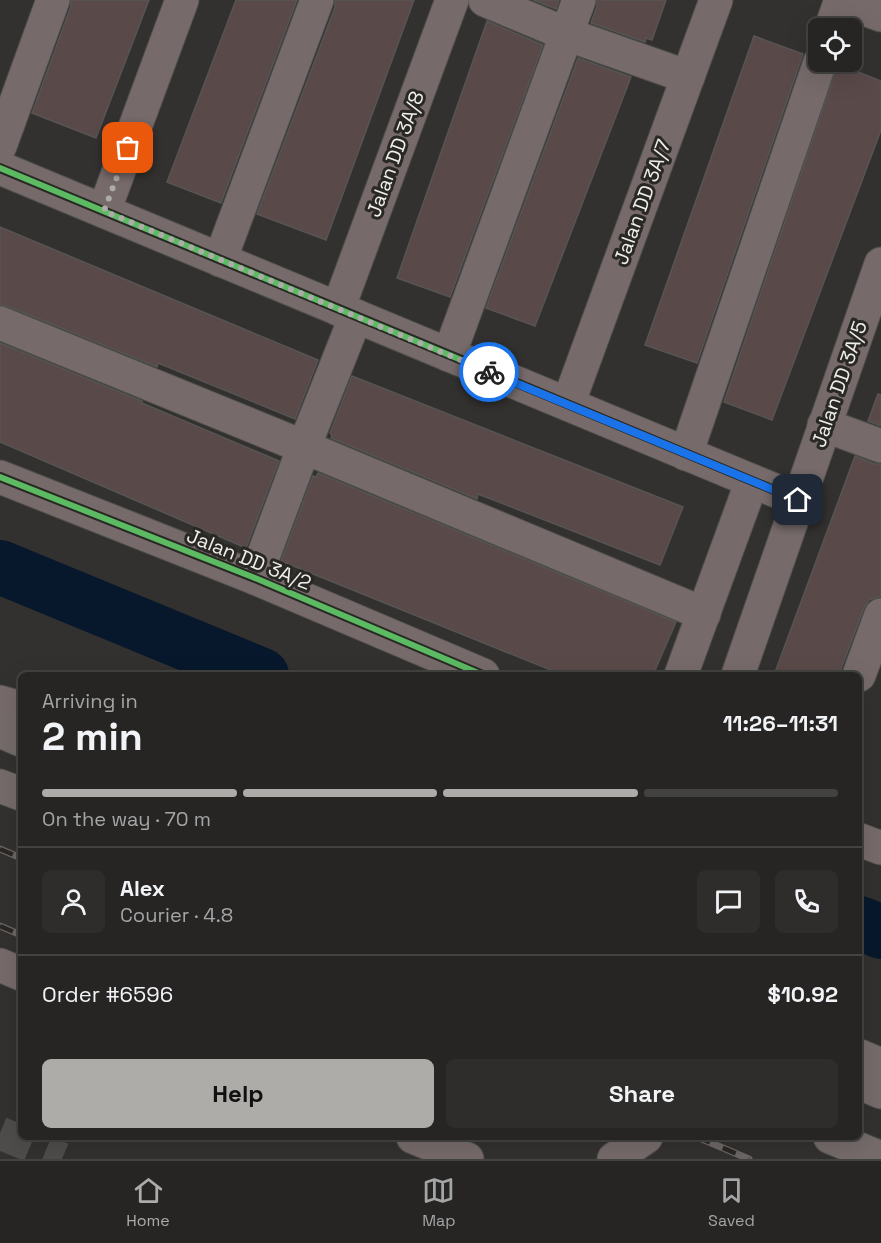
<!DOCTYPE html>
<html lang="en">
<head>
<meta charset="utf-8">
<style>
  body { margin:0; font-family:"Space Grotesk",sans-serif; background:#2e2d2b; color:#f1f3f6; height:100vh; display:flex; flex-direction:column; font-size:22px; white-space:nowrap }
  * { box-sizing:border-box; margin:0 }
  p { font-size:20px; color:#a4a5a6 }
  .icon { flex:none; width:33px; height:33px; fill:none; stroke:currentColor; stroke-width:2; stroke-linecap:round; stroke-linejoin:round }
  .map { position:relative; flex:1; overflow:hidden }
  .details { position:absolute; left:18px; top:672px; width:844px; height:468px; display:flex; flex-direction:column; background:#262523; border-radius:9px; box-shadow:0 6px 24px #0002,0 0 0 2px #424241 }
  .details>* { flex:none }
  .tools { position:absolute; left:808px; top:18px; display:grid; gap:12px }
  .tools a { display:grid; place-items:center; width:54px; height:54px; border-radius:9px; background:#262523; box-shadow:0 6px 24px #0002,0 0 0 2px #424241; font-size:30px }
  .pin { position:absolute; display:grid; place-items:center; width:51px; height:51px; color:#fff; margin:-26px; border-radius:12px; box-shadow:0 3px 9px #0006 }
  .courier { position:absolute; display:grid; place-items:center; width:60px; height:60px; margin:-30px; border:4px solid #1a73e8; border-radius:50%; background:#fff; color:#222; box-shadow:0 2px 8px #0007 }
  .headline em { font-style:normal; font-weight:800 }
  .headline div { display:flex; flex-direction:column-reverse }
  .headline { display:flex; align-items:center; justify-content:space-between; height:102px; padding:0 24px }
  h1 { font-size:39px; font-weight:800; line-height:45px }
  .bar { display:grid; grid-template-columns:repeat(4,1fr); gap:9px 6px; align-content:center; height:72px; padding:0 24px }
  .bar i { height:8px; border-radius:4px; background:#424241 }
  .bar .current { background:#adaca9 }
  .bar p { grid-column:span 4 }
  .line { display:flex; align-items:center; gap:15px; padding:0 24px; border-top:2px solid #424241 }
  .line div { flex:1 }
  .round { display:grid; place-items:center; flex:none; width:63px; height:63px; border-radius:9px; background:#2e2d2b }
  .action { display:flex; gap:12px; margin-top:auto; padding:12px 24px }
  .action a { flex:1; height:69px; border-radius:9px; background:#adaca9; color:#111; font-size:24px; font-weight:800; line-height:69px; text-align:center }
  .action a+a { background:#2e2d2b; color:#f1f3f6 }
  .dock { display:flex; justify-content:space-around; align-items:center; height:84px; border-top:2px solid #424241; background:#262523; font-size:16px; color:#a4a5a6 }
  .dock a { display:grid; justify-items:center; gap:3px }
  .dock .current { color:#adaca9 }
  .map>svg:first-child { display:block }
</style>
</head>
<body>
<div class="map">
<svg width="881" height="1159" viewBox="0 0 881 1159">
  <rect width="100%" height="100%" fill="#32312f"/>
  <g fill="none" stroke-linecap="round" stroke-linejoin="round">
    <!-- river -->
    <g stroke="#08182c" stroke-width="54">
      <path d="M0 567 262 675"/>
      <path d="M860 923 881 932"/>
    </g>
  </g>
  <!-- building -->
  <g fill="#5a4949" stroke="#565554" stroke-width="1.5">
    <path d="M71 0H149L96 138 32 113 71 6Z"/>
    <path d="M236 0H297L221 203 167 182Z"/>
    <path d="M335 0H414L326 240 257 214 335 7Z"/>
    <path d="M533 0H559L556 9Z"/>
    <path d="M597 0H666L652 40 646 38 645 42 591 23 597 6Z"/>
    <path d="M487 21 543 45 450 297 397 278Z"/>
    <path d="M754 36 803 54 697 363 645 345Z"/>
    <path d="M578 58 631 77 535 326 486 308Z"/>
    <path d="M838 64 881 81V130L772 420 724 402Z"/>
    <path d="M0 227 318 360 295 419 158 363 157 367 7 306 0 305Z"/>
    <path d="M0 343 142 401V403L279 461 246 548 0 442Z"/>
    <path d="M352 376 683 507 660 565 478 494 477 499 331 438 332 435 330 433Z"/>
    <path d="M878 394 881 395V426L868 421Z"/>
    <path d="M855 456 875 464H881V597H877L869 600 864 608 841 669V675H774Z"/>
    <path d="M318 473 676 622 653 675H563L281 561 313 476 316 477Z"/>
  </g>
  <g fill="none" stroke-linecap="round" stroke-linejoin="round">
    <!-- minor-tunnel -->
    <path stroke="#4e4d4b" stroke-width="33" stroke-dasharray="33 16" stroke-linecap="butt" d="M0 1133 62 1159"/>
    <!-- minor casing -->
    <g stroke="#4f4f4e" stroke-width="35">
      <g id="minor">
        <path d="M485 0 566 34 688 77"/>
        <path d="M840 0 881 15"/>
        <path d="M831 28 841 0"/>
        <path d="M0 146 53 0"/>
        <path d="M0 168 798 500"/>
        <path d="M104 211 182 0"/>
        <path d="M220 260 317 0"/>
        <path d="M338 309 452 0"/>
        <path d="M0 323 304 447 704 614"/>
        <path d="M449 355 579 0"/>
        <path d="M568 404 716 0"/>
        <path d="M824 425 881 446"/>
        <path d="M686 454 820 62"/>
        <path d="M0 477 255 578 483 675"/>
        <path d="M255 578 304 447 356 316"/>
        <path d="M681 675 752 481"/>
        <path d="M738 675 881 264"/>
        <path d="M859 675 881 615"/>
        <path d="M0 702 21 708"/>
        <path d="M860 840 881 848"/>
        <path d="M0 965 21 974"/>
        <path d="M413 1137 467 1159"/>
        <path d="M614 1159 646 1137"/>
      </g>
    </g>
    <!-- major casing -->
    <g stroke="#4f4f4e" stroke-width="35">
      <g id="major">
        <path d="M0 731 21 740"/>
        <path d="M0 786 21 794"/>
        <path d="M860 1056 881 1065"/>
        <path d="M860 1083 881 1092"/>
        <path d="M830 1137 881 1158"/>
      </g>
    </g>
    <!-- minor -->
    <use href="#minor" stroke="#766b6a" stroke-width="33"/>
    <!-- major -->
    <use href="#major" stroke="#746b6a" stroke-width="33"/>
    <!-- rail casing -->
    <g stroke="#6c6665" stroke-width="7">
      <g id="rail">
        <path d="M0 849 21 858"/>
        <path d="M0 926 21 935"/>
        <path d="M697 1137 749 1159"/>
      </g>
    </g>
    <!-- rail -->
    <use href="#rail" stroke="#292824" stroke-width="4.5" stroke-dasharray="14" stroke-linecap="butt"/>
    <!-- cycleway casing -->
    <g stroke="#292824" stroke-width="10">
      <g id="cycleway">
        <path d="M0 168 798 500"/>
        <path d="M0 477 255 578 483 675"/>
      </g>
    </g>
    <!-- cycleway -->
    <use href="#cycleway" stroke="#5cba63" stroke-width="6"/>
  </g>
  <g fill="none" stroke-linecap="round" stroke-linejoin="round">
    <!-- done -->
    <path stroke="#adaca9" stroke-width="6" stroke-dasharray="0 10.8" d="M128 148 104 211 489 372"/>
    <!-- route -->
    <path stroke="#1a73e8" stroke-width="8" d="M489 372 798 500"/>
  </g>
  <g text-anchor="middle" stroke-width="6" stroke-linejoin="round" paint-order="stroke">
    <!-- street labels -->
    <g font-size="20" fill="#efeeeb" stroke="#292824">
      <text transform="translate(395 154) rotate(-70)" y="7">Jalan DD 3A/8</text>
      <text transform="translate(642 202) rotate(-70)" y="7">Jalan DD 3A/7</text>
      <text transform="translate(839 384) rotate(-71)" y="7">Jalan DD 3A/5</text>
      <text transform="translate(249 559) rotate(22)" y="7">Jalan DD 3A/2</text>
    </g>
  </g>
</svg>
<div class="tools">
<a><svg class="icon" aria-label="locate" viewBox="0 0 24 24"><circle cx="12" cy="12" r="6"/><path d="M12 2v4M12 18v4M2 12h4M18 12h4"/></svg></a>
</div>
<div class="pin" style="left:128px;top:148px;background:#ea580c"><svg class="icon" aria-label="bag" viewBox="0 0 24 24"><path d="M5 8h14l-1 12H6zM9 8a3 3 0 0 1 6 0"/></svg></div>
<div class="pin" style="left:798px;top:500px;background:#1f2937"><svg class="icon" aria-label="home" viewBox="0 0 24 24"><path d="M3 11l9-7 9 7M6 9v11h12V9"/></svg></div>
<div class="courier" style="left:489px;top:372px"><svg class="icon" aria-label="bike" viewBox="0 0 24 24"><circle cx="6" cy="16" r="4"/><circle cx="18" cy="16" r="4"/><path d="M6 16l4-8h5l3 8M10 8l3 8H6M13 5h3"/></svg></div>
<section class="details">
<div class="headline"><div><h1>2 min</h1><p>Arriving in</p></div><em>11:26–11:31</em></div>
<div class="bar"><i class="current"></i><i class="current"></i><i class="current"></i><i></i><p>On the way · 70 m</p></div>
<div class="line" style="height:108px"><a class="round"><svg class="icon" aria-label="person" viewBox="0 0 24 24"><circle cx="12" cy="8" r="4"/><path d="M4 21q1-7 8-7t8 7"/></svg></a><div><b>Alex</b><p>Courier · 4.8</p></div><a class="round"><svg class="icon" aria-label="chat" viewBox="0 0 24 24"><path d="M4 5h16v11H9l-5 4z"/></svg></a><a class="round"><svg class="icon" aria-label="phone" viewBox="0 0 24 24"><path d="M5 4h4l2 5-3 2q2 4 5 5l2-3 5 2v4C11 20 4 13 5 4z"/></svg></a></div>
<div class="line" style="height:78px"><div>Order #6596</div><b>$10.92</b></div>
<div class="action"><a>Help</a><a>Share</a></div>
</section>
</div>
<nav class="dock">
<a class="current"><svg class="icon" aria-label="home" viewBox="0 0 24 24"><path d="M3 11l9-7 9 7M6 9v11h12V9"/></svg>Home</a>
<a><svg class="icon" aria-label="map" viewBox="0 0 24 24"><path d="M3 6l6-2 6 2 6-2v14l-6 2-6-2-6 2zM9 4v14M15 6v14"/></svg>Map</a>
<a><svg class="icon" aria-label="saved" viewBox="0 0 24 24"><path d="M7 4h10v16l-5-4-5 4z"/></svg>Saved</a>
</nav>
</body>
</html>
